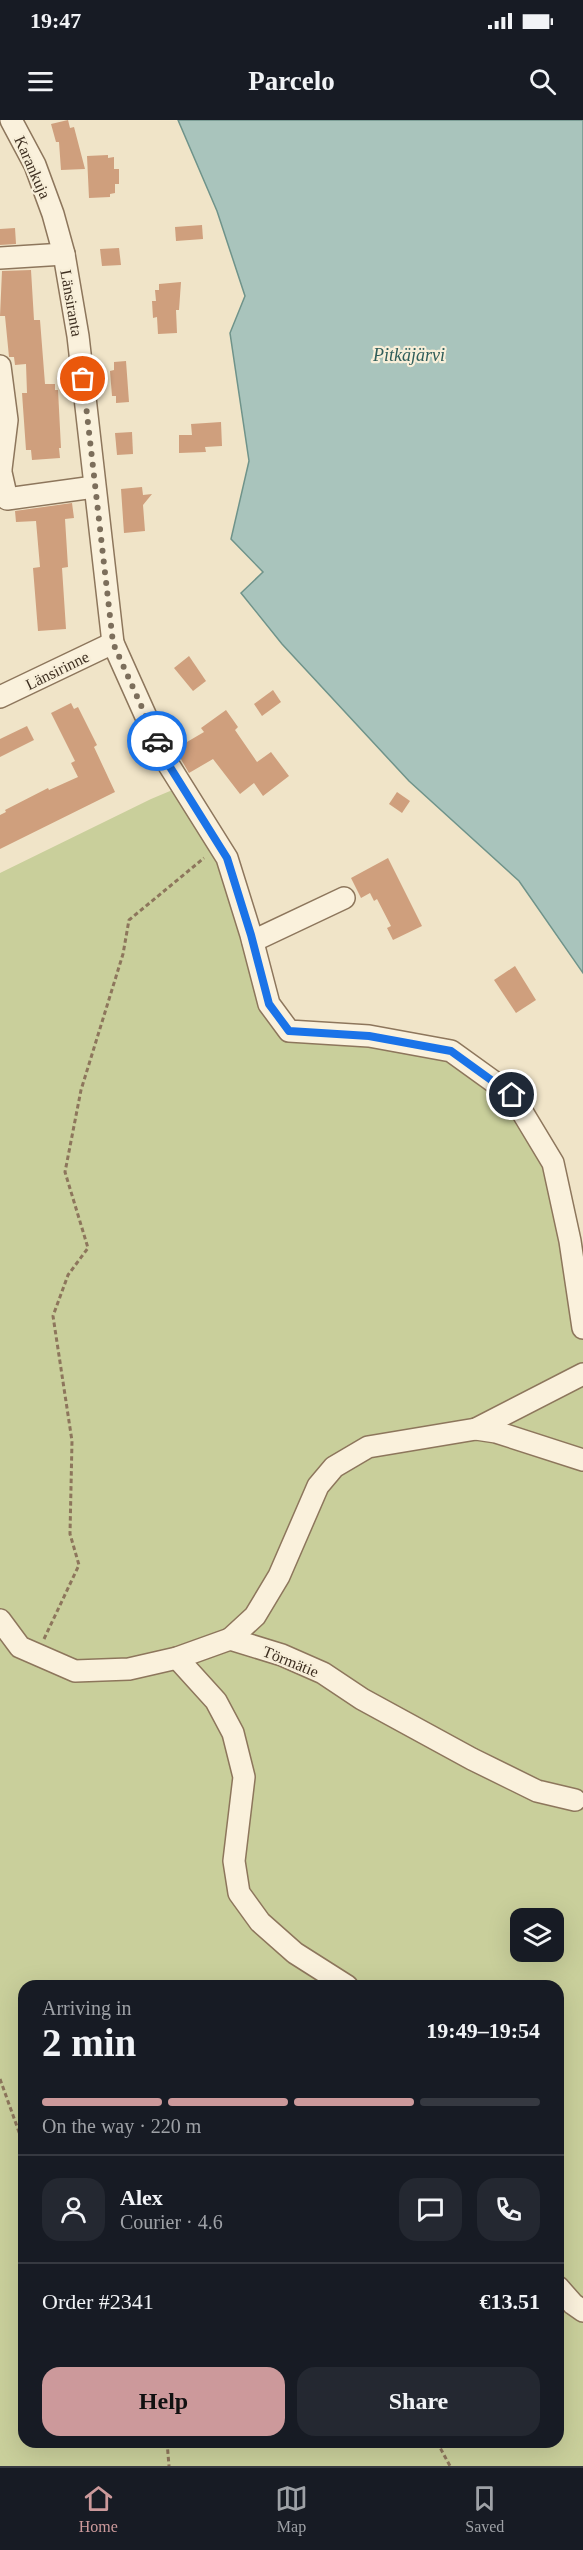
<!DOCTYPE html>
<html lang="en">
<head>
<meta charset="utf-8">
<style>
  body { margin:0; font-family:"Times New Roman",serif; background:#242831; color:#f1f3f6; height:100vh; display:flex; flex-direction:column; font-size:22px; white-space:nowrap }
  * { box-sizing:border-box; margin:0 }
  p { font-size:20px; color:#9ea1a6 }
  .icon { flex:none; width:33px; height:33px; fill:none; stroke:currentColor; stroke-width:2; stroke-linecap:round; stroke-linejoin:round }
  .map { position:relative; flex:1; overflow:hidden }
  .details { position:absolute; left:18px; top:1860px; width:546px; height:468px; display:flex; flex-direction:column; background:#171b24; border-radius:18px; box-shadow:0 6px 24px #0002 }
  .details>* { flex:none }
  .fabs { position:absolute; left:510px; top:1788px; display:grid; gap:12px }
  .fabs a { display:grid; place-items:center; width:54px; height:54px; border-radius:12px; background:#171b24; box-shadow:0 6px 24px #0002; font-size:30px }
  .pin { position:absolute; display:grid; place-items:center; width:51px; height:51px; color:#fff; margin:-26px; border:3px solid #fff; border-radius:50%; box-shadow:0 2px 6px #0007 }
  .courier { position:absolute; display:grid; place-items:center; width:60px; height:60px; margin:-30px; border:4px solid #1a73e8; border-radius:50%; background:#fff; color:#222; box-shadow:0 2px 8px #0007 }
  .headline em { font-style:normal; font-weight:600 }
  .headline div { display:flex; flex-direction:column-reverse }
  .headline { display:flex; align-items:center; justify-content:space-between; height:102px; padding:0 24px }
  h1 { font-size:39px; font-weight:600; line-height:45px }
  .bar { display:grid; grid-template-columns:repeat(4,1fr); gap:9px 6px; align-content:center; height:72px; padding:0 24px }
  .bar i { height:8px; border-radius:4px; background:#363941 }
  .bar .active { background:#cc999b }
  .bar p { grid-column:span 4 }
  .line { display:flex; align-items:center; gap:15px; padding:0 24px; border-top:2px solid #363941 }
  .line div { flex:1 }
  .round { display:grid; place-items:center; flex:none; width:63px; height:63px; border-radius:18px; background:#242831 }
  .button { display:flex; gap:12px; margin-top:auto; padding:12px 24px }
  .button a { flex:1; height:69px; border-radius:18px; background:#cc999b; color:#111; font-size:24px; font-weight:600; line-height:69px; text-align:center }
  .button a+a { background:#242831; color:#f1f3f6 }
  .status { display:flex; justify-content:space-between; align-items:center; height:42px; padding:0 30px; background:#171b24; direction:ltr }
  .status svg { height:16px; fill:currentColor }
  header { display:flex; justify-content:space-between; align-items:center; height:78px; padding:0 24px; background:#171b24; font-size:27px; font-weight:600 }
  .tab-bar { display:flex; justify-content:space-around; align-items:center; height:84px; border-top:2px solid #363941; background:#171b24; font-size:16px; color:#9ea1a6 }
  .tab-bar a { display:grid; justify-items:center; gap:3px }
  .tab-bar .active { color:#cc999b }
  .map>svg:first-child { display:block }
</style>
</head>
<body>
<div class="status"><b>19:47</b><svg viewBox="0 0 49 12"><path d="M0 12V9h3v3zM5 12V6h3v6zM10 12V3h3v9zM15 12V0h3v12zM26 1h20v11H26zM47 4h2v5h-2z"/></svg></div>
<header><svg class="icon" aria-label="menu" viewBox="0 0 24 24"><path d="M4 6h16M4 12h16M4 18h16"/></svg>Parcelo<svg class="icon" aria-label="search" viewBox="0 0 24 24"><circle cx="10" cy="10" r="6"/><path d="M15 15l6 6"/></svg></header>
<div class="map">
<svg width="583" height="2346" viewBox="0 0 583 2346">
  <rect width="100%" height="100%" fill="#f0e4c8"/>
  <!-- green -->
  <path fill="#c9cf9b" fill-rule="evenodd" d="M182 666 219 726 289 911 451 931 512 975 553 1043 583 1208V2346H0V753L151 679ZM520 1798H554V1832H520ZM24 1866H558V2322H24Z"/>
  <!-- water -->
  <path fill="#a9c4bc" stroke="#6f938a" stroke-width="1.5" d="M178 0H583V853L519 761 409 661 282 524 241 473 263 452 231 419 249 341 230 213 245 176 217 91Z"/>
  <!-- building -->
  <g fill="#cf9f7d">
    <path d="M68 0 70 8 74 7 85 49 61 50 59 22H56L51 4Z"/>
    <path d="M108 35V38L114 37V49H119V64H115V73L110 74V77L89 78 87 36Z"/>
    <path d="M202 105 203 119 176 121 175 107Z"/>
    <path d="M15 108 16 124 0 125V109Z"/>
    <path d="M119 128 121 145 102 146 100 129Z"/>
    <path d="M31 150 34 200H40L45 264H55V270H58L61 328H59L60 338 32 340 31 330H26L22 273H27L26 244 15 245 14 237H9L5 196H0L2 151Z"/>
    <path d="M181 162 179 190H176L177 213 158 214 157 197 153 198 152 181H156L155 170H159V164Z"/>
    <path d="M126 241 129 282 116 283V276H112L110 251 114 250V242Z"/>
    <path d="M221 302 222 326 205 327 206 332 179 333V315H192L191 304Z"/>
    <path d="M132 312 133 334 117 335 115 313Z"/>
    <path d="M142 367 143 375 152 374 143 385 145 411 124 413 121 369Z"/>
    <path d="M72 383 74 398 65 399 68 447 62 448 66 509 38 511 33 448 40 447 36 401 16 402 15 391Z"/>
    <path d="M189 536 206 561 193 571 174 548Z"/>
    <path d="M273 570 281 582 262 596 254 584Z"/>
    <path d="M71 583 74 589 78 587 97 625 94 627 115 672 0 729V695L6 692 5 690 48 668 49 670 78 657 71 643 75 641 51 593Z"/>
    <path d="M226 590 238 607 235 610 257 642 271 632 289 656 263 676 254 663 240 674 213 639 189 653 175 629 204 612 201 608Z"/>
    <path d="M27 606 34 620 0 637V619Z"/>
    <path d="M397 672 410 681 402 693 389 684Z"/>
    <path d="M388 738 422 806 393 820 387 808 391 806 377 779 374 781 370 773 361 778 351 758Z"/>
    <path d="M515 846 536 880 516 893 494 860Z"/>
  </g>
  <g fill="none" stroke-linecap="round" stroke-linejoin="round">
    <!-- minor casing -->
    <g stroke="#8d765c" stroke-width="24">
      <g id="minor">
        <path d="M11 0 35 45 53 94 64 134 78 216 113 523 165 639 227 738 251 815 269 884 289 911 369 916 451 931 512 975 553 1043 570 1121 583 1208"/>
        <path d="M0 138 64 134"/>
        <path d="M0 246 7 300 1 349"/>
        <path d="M0 348 7 379 94 367"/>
        <path d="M0 577 113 523"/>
        <path d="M253 821 344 778"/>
        <path d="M476 1309 583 1254"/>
        <path d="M0 1500 20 1527 75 1551 129 1549 177 1538 230 1519 282 1535 323 1553 362 1579 472 1639 537 1671 575 1680"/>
        <path d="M230 1519 255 1496 279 1456 318 1366 334 1347 368 1327 476 1309 496 1312 583 1340"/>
        <path d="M177 1538 216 1581 233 1613 244 1657 234 1741 239 1773 260 1802 295 1833 347 1866"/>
        <path d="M558 2167 573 2184 583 2191"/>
      </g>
    </g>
    <!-- path -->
    <g stroke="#8d765c" stroke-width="3" stroke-dasharray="4.5 3" stroke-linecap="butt">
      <path d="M44 1519 79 1445 70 1414 72 1321 53 1196 68 1155 88 1128 65 1052 81 970 123 834 129 800 204 738"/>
      <path d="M0 1959 24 2026"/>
      <path d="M167 2322 169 2346"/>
      <path d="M437 2322 450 2346"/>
    </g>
    <!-- minor -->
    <use href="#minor" stroke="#faf1dc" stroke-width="21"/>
  </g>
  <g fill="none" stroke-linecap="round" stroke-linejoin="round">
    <!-- done -->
    <path stroke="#7c6e5b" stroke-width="6" stroke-dasharray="0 10.8" d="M83 259 113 523 157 621"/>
    <!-- route -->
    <path stroke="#1a73e8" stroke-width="8" d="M157 621 165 639 227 738 251 815 269 884 289 911 369 916 451 931 512 975"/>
  </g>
  <g text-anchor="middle" stroke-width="4.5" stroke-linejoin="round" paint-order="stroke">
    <!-- street labels -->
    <g font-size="16" fill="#3d2e20" stroke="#f7eed8">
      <text transform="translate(33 47) rotate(66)" y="6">Karankuja</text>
      <text transform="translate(72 183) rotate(80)" y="6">Länsiranta</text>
      <text transform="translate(57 550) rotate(-26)" y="6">Länsirinne</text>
      <text transform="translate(291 1541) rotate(22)" y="6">Törmätie</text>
    </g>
    <!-- water labels -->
    <g font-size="18" font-style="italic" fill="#2f5d5a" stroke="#f7eed8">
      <text x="409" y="241">Pitkäjärvi</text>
    </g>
  </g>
</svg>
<div class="fabs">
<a><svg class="icon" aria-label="layers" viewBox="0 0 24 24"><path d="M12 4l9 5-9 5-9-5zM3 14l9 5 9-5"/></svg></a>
</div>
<div class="pin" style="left:83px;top:259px;background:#ea580c"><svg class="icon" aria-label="bag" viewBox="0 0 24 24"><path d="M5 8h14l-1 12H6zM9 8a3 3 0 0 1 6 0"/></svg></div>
<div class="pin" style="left:512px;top:975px;background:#1f2937"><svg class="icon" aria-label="home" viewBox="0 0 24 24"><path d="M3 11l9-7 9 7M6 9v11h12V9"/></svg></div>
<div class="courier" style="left:157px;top:621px"><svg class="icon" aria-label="car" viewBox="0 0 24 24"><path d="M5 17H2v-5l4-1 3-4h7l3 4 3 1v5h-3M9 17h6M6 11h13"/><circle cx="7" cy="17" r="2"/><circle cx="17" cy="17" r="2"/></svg></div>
<section class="details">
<div class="headline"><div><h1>2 min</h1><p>Arriving in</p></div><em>19:49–19:54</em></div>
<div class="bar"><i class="active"></i><i class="active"></i><i class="active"></i><i></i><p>On the way · 220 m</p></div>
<div class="line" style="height:108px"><a class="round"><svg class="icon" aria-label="person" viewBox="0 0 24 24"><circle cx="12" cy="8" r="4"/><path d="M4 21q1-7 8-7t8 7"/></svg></a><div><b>Alex</b><p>Courier · 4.6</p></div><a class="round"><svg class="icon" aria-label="chat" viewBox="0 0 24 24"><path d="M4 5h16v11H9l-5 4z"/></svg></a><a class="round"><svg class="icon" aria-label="phone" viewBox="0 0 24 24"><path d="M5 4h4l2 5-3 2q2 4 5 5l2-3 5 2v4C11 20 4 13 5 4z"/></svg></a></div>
<div class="line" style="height:78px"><div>Order #2341</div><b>€13.51</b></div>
<div class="button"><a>Help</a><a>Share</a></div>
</section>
</div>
<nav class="tab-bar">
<a class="active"><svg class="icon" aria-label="home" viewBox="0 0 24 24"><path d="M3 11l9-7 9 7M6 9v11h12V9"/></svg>Home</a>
<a><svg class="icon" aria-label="map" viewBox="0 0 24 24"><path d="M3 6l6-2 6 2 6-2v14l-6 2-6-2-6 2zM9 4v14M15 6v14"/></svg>Map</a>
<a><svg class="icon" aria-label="saved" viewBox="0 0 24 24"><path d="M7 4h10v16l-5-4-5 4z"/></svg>Saved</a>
</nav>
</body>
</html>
